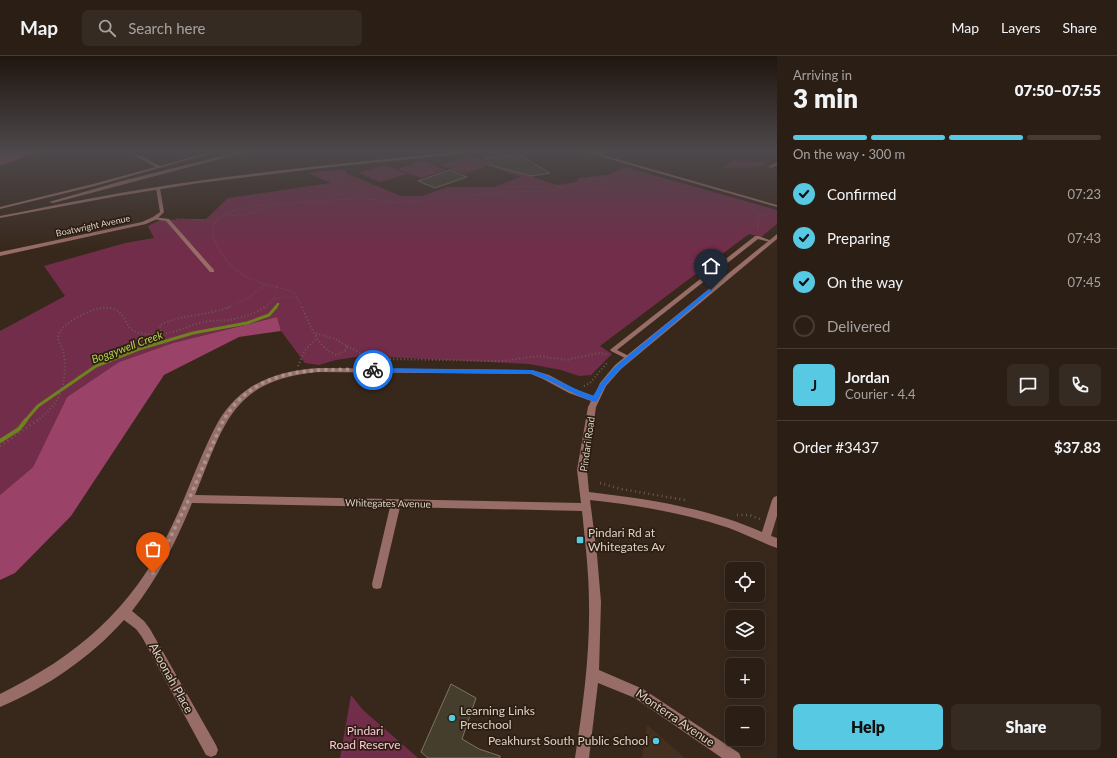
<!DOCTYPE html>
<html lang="en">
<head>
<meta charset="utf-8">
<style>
  body { margin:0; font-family:Lato,sans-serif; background:#362b22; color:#f1f3f6; height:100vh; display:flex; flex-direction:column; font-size:15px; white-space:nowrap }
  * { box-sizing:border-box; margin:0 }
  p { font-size:13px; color:#a5a2a0 }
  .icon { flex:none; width:22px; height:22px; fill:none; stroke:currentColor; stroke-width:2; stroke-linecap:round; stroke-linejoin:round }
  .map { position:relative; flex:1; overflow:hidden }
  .panel { display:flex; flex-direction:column; background:#2a1e15; width:340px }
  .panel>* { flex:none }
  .fabs { position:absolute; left:725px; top:506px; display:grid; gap:8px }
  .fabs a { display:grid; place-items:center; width:40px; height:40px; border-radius:6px; background:#2a1e15; box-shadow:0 2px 6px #0003,0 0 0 1px #463c34; font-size:20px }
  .pin { position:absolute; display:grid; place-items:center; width:34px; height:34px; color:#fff; margin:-41px -17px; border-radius:50% 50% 50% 0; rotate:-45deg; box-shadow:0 0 4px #0007 }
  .pin .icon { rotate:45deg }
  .courier { position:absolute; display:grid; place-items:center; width:40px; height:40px; margin:-20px; border:3px solid #1a73e8; border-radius:50%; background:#fff; color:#222; box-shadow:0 1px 5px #0007 }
  .summary em { font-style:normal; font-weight:800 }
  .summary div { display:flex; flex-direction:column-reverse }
  .summary { display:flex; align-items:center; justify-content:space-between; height:68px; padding:0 16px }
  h1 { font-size:26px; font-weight:800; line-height:30px }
  .bar { display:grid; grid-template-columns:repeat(4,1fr); gap:6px 4px; align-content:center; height:48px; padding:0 16px }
  .bar i { height:5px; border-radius:3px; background:#463c34 }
  .bar .selected { background:#57c9e2 }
  .bar p { grid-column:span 4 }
  .line { display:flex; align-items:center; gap:10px; padding:0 16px; border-top:1px solid #463c34 }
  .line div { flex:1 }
  .round { display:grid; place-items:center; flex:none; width:42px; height:42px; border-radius:6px; background:#362b22 }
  ol { padding:0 16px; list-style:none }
  li { display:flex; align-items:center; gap:12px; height:44px }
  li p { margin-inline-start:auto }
  li .icon { padding:4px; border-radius:50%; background:#57c9e2; color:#111; stroke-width:4 }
  li:last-child { color:#a5a2a0 }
  li i { width:22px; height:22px; border:2px solid #463c34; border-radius:50% }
  .primary-button { display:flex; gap:8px; margin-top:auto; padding:8px 16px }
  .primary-button a { flex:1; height:46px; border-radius:6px; background:#57c9e2; color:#111; font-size:16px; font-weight:800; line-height:46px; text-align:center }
  .primary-button a+a { background:#362b22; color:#f1f3f6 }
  header { display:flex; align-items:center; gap:24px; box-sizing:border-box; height:56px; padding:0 20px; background:#2a1e15; border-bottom:1px solid #463c34 }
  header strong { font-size:19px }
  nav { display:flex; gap:22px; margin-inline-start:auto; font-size:14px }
  .search { width:280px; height:36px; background:#362b22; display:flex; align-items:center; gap:10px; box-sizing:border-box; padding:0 14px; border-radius:6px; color:#a5a2a0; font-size:15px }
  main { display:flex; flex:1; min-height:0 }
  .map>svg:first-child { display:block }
</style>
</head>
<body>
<header>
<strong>Map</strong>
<div class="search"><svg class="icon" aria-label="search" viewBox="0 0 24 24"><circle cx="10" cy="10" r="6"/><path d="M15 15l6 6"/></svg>Search here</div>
<nav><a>Map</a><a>Layers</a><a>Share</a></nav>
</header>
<main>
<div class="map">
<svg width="777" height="702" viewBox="0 0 777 702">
  <rect width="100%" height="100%" fill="#38281c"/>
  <!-- built -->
  <path fill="#453020" d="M647 669 685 702H642Z"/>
  <!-- green -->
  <g fill="#722d4a">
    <path d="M469 100 557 129 576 126 579 122 608 119 625 111 777 154V168L761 181 749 178 600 290 612 298 591 319 579 320 561 314 529 308 362 300 336 304 319 309 305 307 281 275 277 261 173 287 119 306 67 341 33 411 0 439V275L65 240 44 210 125 187 154 182 148 170 160 164 206 163 228 142 331 127 308 117 344 113 348 118 401 140H422L447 131H494L521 121 463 101Z"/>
    <path d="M463 102 487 110 464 118 440 109Z"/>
    <path d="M734 104 769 107 763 109V111L721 112Z"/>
    <path d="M423 105 446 114 421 122 398 113Z"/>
    <path d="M385 109 407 118 380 126 358 117Z"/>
    <path d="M351 639 363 654 418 702H340Z"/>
  </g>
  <!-- forest -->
  <g fill="#9b4268">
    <path d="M0 95H41L0 110Z"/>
    <path d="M277 261 281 275 239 281 164 319 71 460 15 517 0 524V439L33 411 67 341 119 306 173 287Z"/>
  </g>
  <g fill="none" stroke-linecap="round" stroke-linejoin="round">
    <!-- stream-far2 -->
    <path stroke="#6f831d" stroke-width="2.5" d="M275 252 278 248"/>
    <!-- stream-far1 -->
    <path stroke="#6f831d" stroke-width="3" d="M25 365 38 350 96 310 139 293 193 277 247 267 269 259 276 251"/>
    <!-- stream -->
    <path stroke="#6f831d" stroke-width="4" d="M0 385 19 373 26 364"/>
  </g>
  <!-- building -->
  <g fill="#453e2c" stroke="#7c7460">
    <path d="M518 98 550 117 532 120 493 110 485 102Z"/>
    <path d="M450 114 467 121 435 132 418 125Z"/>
    <path d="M451 628 476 642 462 683 479 693 500 700V702H428L421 696Z"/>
  </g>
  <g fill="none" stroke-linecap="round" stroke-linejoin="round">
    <!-- path-far3 -->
    <g stroke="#6b5c51" stroke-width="1" stroke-dasharray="0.5 1.5" stroke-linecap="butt">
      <path d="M335 118 346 121 338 124 331 122V120Z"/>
      <path d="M556 131 565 132"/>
      <path d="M748 150 760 158 757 164"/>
      <path d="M224 159 241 160 270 151"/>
      <path d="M760 160 769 158 768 155"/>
      <path d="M176 163 203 164"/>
      <path d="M217 164 226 157 245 151 363 142 396 147 500 136 548 135 615 118H636"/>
    </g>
    <!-- path-far2 -->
    <g stroke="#6b5c51" stroke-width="1.5" stroke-dasharray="0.5 2" stroke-linecap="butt">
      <path d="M176 163 208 164 215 167"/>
      <path d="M218 163C211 172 212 179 217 189 226 211 245 223 268 229 277 231 286 233 295 237L302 252"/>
      <path d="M758 163V174"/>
      <path d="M691 206 714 203"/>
      <path d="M274 243 283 241H298"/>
      <path d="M227 252 251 240 267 228"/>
      <path d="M264 252C272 246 276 240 277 231"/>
    </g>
    <!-- path-far1 -->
    <g stroke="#6b5c51" stroke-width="2" stroke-dasharray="1 2.5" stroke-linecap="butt">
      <path d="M302 251C310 268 317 293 337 299L346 294 347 290 335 283 315 277"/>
      <path d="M347 290 364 299 386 303 503 305 539 300 567 304 598 297 607 298"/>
      <path d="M166 297 168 291 161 280 160 269C182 258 207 260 230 251"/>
      <path d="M298 310 305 294 317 282"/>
      <path d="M584 330 590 327 607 307"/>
      <path d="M37 365C47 357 57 347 61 335 65 324 66 306 63 295 62 290 58 287 58 281 59 276 62 272 66 269 77 260 106 244 119 256 131 268 124 275 146 278 167 281 184 271 204 266 212 264 221 265 229 264 242 262 254 258 265 251"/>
    </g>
    <!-- path -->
    <g stroke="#6b5c51" stroke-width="2.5" stroke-dasharray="1 3.5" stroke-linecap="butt">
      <path d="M0 390 38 364"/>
      <path d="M600 427 621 433 685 444"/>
      <path d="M737 459H749L760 463"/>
    </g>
    <!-- service -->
    <g fill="#986d67" fill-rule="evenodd">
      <path d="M213 95H220L95 130 0 153V151L93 128 156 111 135 100V98H137L160 110Z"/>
      <path d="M153 161 169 163 214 214V216H210L166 165 153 163Z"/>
      <path d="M755 180H759L772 185 770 186 758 183 617 294 631 301 632 302 631 303H627L611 295 610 294 611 293Z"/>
    </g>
    <!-- minor -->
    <g fill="#986d67" fill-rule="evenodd">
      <path d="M777 106V109L771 112 768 111Z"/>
      <path d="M158 131 160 132 164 156 157 163 146 168 0 200V196L142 166 153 161 160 156 156 132Z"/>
      <path d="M777 178V183L621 313 606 330 596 351 587 414 589 436C648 443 708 452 762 476L772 444 774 441 777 440V460L771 480 777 482V492C761 486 745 478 729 472 684 457 637 449 590 444L597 499 601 546 599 614 643 633 739 697 741 702H722L635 642 598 627 589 702H575C583 650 590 599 589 547 589 516 585 485 582 455L400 451 382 528 381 532 377 533 373 532 372 528 390 451 192 447C176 486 158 522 132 555L144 565 150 573 216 689 218 694 216 699 211 701 206 699 142 581 136 573 124 564C91 601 46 632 0 651V638C77 600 131 554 169 476 187 440 199 401 218 366 241 327 276 315 318 312L532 314 549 319 575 333 594 340 600 327 615 309ZM318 316 531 318 543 323 569 337 591 345 588 351 577 414 581 447 195 439C224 369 231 324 318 316Z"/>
    </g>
    <!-- tertiary -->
    <g fill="#986d67" fill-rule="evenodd">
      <path d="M242 95H250L53 147 49 146 122 125Z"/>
      <path d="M468 95H488L322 112 199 127 118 140 0 162V160C66 147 131 134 197 125 287 112 378 104 468 95Z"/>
      <path d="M589 95 777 149V151L581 95Z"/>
    </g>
  </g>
  <!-- sky -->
  <linearGradient id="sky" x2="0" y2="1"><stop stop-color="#1f160f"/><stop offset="0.49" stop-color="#4d484b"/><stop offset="1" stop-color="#4d484b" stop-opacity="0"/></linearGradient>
  <rect width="777" height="194" fill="url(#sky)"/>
  <!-- route -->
  <path fill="#1a73e8" d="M709 233 713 234 620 313 605 330 597 345 595 346C573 339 554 325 532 318L373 316 370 314 373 312 532 314C553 320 572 333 593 340L601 327 616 310Z"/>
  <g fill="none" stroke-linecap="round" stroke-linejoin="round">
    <!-- done -->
    <path stroke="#a3968d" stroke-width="4" stroke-dasharray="0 7.2" d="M153 517 189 443 221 369C252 309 315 313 373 314"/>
  </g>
  <!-- markers -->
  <g fill="#57c9e2" stroke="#2d1e12" stroke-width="1.5">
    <rect x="576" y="480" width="8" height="8" rx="2"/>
    <circle cx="452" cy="662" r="4"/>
    <circle cx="656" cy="685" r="4"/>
  </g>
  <g text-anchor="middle" stroke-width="3.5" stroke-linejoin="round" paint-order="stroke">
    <!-- far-street labels -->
    <g font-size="9" fill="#ddd2ca" stroke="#2d1e12">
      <text transform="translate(93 170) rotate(-12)" y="3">Boatwright Avenue</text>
    </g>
    <!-- street labels -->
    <g font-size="10" fill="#ddd2ca" stroke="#2d1e12">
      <text transform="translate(587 388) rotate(-82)" y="4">Pindari Road</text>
      <text transform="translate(388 447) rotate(1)" y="4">Whitegates Avenue</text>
    </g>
    <!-- water labels -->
    <g font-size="11" font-style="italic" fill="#b3d051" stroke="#2d1e12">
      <text transform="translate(127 291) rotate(-20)" y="4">Boggywell Creek</text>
    </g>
    <!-- near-poi labels -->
    <g font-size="12" fill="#ddd2ca" stroke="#2d1e12" text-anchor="start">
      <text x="588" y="481">Pindari Rd at<tspan x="588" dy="14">Whitegates Av</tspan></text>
      <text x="460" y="659">Learning Links<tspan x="460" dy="14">Preschool</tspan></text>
      <text x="648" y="689" text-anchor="end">Peakhurst South Public School</text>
    </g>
    <!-- near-street labels -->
    <g font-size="12" fill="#ddd2ca" stroke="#2d1e12">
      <text transform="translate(171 622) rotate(61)" y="4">Akoonah Place</text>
      <text transform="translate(675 662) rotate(34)" y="4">Monterra Avenue</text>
    </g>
    <!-- near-park labels -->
    <g font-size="12" fill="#fbc8da" stroke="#2d1e12">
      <text x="365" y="679">Pindari<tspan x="365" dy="14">Road Reserve</tspan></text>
    </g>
  </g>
</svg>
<div class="fabs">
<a><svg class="icon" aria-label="locate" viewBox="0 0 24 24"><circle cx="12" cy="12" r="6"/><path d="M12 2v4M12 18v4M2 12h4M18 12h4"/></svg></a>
<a><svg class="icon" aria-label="layers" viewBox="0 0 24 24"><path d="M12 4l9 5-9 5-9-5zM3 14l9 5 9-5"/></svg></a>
<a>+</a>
<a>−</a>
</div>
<div class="pin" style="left:153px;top:517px;background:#ea580c"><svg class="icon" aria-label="bag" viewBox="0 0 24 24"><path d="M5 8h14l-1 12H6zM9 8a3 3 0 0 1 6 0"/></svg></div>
<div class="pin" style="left:711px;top:234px;background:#1f2937"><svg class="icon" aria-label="home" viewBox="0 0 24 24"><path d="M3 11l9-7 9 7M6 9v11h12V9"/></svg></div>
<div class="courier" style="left:373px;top:314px"><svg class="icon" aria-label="bike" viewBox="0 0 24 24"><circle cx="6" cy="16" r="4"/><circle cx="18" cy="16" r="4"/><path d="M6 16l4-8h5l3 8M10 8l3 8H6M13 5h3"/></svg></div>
</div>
<section class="panel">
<div class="summary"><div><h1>3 min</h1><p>Arriving in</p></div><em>07:50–07:55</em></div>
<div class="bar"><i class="selected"></i><i class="selected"></i><i class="selected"></i><i></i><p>On the way · 300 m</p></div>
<ol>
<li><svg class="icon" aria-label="check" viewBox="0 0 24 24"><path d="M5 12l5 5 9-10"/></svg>Confirmed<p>07:23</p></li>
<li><svg class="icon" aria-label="check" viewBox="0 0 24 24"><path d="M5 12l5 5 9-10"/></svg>Preparing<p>07:43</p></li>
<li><svg class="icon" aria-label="check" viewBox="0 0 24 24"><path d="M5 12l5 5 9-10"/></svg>On the way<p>07:45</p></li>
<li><i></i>Delivered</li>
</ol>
<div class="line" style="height:72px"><b class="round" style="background:#57c9e2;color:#111">J</b><div><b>Jordan</b><p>Courier · 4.4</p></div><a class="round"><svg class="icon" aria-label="chat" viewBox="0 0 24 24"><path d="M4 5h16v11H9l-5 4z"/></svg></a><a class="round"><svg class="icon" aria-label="phone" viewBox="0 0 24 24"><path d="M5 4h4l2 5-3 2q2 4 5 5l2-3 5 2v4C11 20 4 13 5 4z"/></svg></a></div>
<div class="line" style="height:52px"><div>Order #3437</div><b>$37.83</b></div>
<div class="primary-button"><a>Help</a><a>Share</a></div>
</section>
</main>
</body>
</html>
